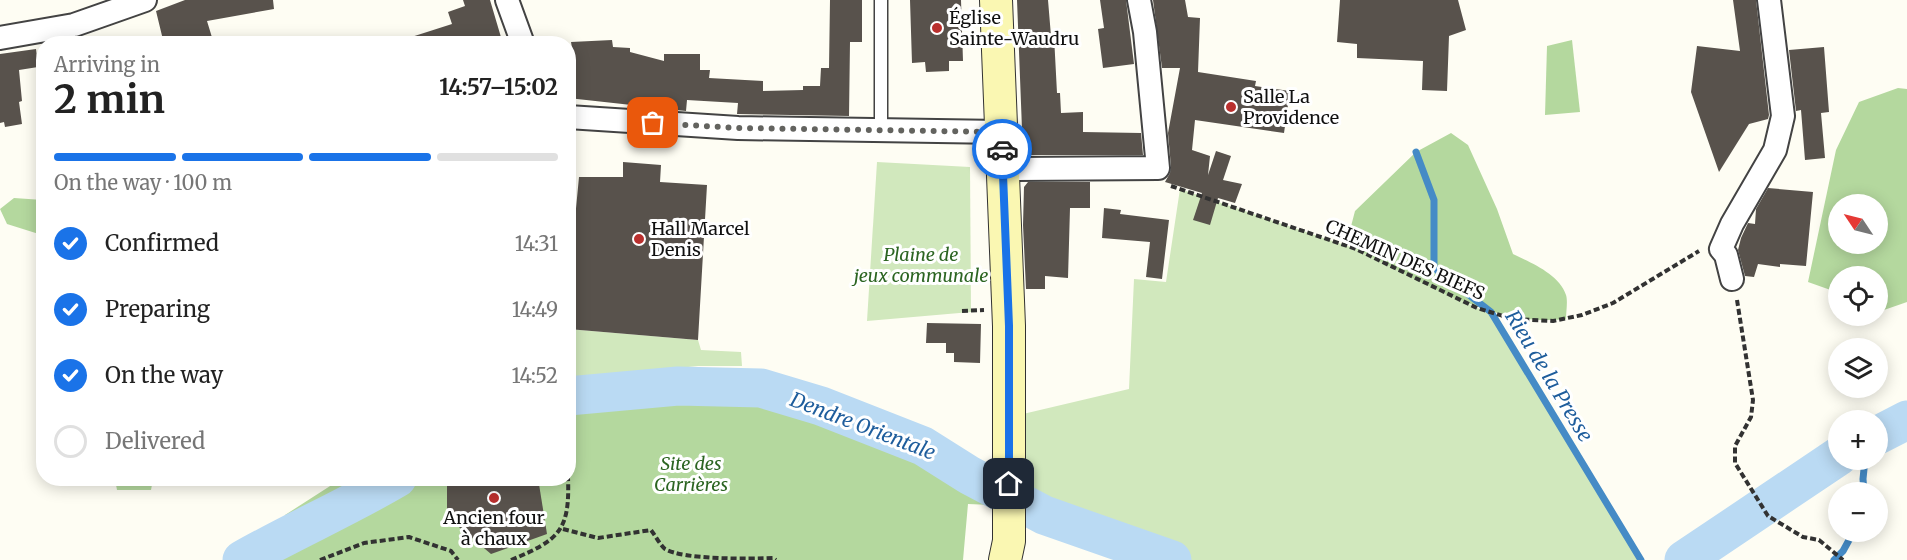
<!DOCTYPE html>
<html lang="en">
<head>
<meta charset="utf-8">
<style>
  body { margin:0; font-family:Merriweather,serif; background:#f2f2f2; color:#222; height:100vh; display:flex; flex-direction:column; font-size:22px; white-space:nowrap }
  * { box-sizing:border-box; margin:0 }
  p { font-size:20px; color:#767676 }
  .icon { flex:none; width:33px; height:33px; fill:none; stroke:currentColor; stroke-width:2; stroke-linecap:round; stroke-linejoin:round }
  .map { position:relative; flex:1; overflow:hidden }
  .side { position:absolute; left:36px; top:36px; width:540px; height:450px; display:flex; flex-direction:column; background:#fff; border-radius:24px; box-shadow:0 3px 15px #0003 }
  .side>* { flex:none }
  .needle { width:39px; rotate:305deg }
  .controls { position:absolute; left:1828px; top:194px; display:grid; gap:12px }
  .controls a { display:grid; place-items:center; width:60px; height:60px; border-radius:50%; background:#fff; box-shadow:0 3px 15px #0003; font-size:30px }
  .pin { position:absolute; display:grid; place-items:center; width:51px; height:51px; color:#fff; margin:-26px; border-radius:12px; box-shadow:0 3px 9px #0006 }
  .courier { position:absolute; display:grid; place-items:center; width:60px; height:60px; margin:-30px; border:4px solid #1a73e8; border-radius:50%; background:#fff; color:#222; box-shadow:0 2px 8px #0007 }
  .head em { font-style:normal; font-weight:700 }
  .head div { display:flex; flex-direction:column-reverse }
  .head { display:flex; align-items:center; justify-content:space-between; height:102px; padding:0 18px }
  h1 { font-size:39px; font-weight:700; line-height:45px }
  .bar { display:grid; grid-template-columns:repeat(4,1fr); gap:9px 6px; align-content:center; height:72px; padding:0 18px }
  .bar i { height:8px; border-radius:4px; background:#e0e0e0 }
  .bar .current { background:#1a73e8 }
  .bar p { grid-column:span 4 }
  ol { padding:0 18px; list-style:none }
  li { display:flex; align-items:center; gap:18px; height:66px }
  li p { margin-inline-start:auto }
  li .icon { padding:6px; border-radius:50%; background:#1a73e8; color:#fff; stroke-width:4 }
  li:last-child { color:#767676 }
  li i { width:33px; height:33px; border:3px solid #e0e0e0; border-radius:50% }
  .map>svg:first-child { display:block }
</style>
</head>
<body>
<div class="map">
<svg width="1907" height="560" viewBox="0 0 1907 560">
  <rect width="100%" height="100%" fill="#fefdf3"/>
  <!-- green -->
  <g fill="#d1e8bd">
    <path d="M877 162 970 167 971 312 867 321Z"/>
    <path d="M1180 189 1356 249 1477 308 1490 312 1641 560H1182L1023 497V414L1129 389 1134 279 1166 282Z"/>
    <path d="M568 329 698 340 701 350 741 352 742 366H698L569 379Z"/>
  </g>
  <!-- forest -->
  <g fill="#b4d89e" fill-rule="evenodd">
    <path d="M1572 40 1580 112 1545 115 1547 46Z"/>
    <path d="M1898 88 1907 89V302L1884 310 1878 308V276H1839V293L1808 282 1836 150 1859 102ZM1839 204H1878V243H1839Z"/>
    <path d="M1451 133 1468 145 1497 209 1513 254C1531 263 1559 274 1566 295 1568 301 1566 312 1566 319 1493 328 1420 280 1356 249L1349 234 1355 211 1416 152Z"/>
    <path d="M14 198 43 200V239L42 235 7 224 0 209Z"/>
    <path d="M678 386 761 388 821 406 923 446 988 486 992 505 968 504 963 560H242L279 539 285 515 341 479 568 478 569 388 579 395Z"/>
    <path d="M115 479V478L153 479 151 490H117Z"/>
  </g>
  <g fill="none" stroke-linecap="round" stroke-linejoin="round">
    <!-- stream -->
    <g stroke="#458bc6" stroke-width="7">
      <path d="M1416 152 1434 200V268L1491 312 1641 560"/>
      <path d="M1864 492 1863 479 1865 459"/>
      <path d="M1834 560 1843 551 1854 531"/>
    </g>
    <!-- river -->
    <g stroke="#badaf3" stroke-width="39">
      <path d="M568 396 678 386 761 388 821 406 923 446 969 475 1044 515 1172 560"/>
      <path d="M1878 435 1907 420"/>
      <path d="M242 560C293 531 346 508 397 478"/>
      <path d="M1684 560 1839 456"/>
    </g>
  </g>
  <!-- building -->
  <g fill="#58524c">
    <path d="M185 0H273L274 9 207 21 214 44H164L156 11Z"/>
    <path d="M463 0H490L503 44H402V40L452 24 448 12 465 6Z"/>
    <path d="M830 0H862V42H850L849 116 737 114 738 103 687 100 686 111 568 98V70L576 71 571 42 612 40 613 47 630 48V52L664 61V54H700V70H710L709 78 763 81V91L803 90V86H820L821 68H829Z"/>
    <path d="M910 0H961L963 61H949V71L926 72 925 62 912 63Z"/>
    <path d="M1017 0H1048L1051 36H1054L1057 93H1060L1061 113 1083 112V132L1141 133 1143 155H1023Z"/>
    <path d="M1100 0H1126L1134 64 1103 68 1098 29 1104 28Z"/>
    <path d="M1153 0H1185L1188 17 1200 18 1198 72 1256 81 1255 86 1290 91 1284 133 1195 120 1192 150 1210 156 1208 175 1216 151 1231 156 1223 180 1242 184 1235 203 1218 198 1210 225 1193 220 1202 193 1165 182 1170 173 1171 167 1168 133 1180 68H1162Z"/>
    <path d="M1340 0H1458L1466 30 1449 36 1447 91 1422 90 1423 61 1357 58V44L1337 42Z"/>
    <path d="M1733 0H1756L1769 115 1768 119 1749 124 1719 172 1691 92 1697 46 1740 51Z"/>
    <path d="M1824 47 1829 112 1821 113 1825 158 1805 160 1801 110 1796 111 1789 50Z"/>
    <path d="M36 49 38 67 19 70 22 101 19 102 22 124 5 127 4 122 0 123V54Z"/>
    <path d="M623 162 661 165 660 182 707 185 698 340 568 329V292L579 177H623Z"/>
    <path d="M1028 182H1090V208H1070L1068 278 1045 276V289H1026L1023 225 1024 187Z"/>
    <path d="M1768 188 1813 192 1806 266 1780 264V267L1758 264 1754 277 1745 276 1738 250 1741 238 1748 223 1755 224 1756 209Z"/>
    <path d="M1104 208 1121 210 1120 214 1169 220 1162 279 1146 277 1150 242 1102 238Z"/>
    <path d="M927 323 981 324 980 363 954 362V353H946V343H926Z"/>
    <path d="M447 478H538L547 534 491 554 447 517Z"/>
  </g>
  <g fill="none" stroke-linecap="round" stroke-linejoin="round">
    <!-- lane casing -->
    <g stroke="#434343" stroke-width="15">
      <path id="lane" d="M881 0V130"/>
    </g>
    <!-- street casing -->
    <g stroke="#434343" stroke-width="26">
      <g id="street">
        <path d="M507 0 523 44"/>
        <path d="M0 38 74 25 145 0"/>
        <path d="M568 117 738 128 1001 132"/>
        <path d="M1002 169 1158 168 1145 32 1139 0"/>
        <path d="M1732 279 1726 255 1721 249 1732 224 1775 150 1783 116 1769 0"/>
      </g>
    </g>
    <!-- secondary casing -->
    <g stroke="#323232" stroke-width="34">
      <path id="secondary" d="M996 0 1009 326V541L1005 560"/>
    </g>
    <!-- path -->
    <g stroke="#323232" stroke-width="4" stroke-dasharray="6 3" stroke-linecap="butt">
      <path d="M1171 186 1356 249 1477 308 1513 319 1553 321 1582 315 1613 303 1699 251"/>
      <path d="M1737 300 1753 400 1751 417 1735 446V463L1768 516 1803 537 1819 540 1843 560"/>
      <path d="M962 311 984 310"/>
      <path d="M563 529 598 538 651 530C655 535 660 545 665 549 684 560 750 559 773 558L776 560"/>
      <path d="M320 560 364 543 409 537 451 551 458 560"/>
      <path d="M511 560C559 540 570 531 568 478"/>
    </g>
    <!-- lane -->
    <use href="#lane" stroke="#fff" stroke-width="12"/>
    <!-- street -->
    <use href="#street" stroke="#fff" stroke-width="22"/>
    <!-- secondary -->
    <use href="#secondary" stroke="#faf7b2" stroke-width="32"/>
  </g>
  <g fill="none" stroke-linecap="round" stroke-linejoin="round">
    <!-- done -->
    <path stroke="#63635f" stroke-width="6" stroke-dasharray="0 10.8" d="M653 123 738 128 1001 132 1002 149"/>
    <!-- route -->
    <path stroke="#1a73e8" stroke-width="8" d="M1002 149 1009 326V484"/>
  </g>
  <!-- markers -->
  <g fill="#b9302e" stroke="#fff" stroke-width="2">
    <circle cx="937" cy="28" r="6"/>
    <circle cx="1231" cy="107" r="6"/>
    <circle cx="639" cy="239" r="6"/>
    <circle cx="494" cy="498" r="6"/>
  </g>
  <g text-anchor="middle" stroke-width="6" stroke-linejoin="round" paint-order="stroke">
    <!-- poi labels -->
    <g font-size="18" fill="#101010" stroke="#fff" text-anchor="start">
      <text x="949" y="24">Église<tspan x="949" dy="21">Sainte-Waudru</tspan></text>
      <text x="1243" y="103">Salle La<tspan x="1243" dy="21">Providence</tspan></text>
      <text x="651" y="235">Hall Marcel<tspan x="651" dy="21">Denis</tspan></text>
      <text x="494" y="524" text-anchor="middle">Ancien four<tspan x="494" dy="21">à chaux</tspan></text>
    </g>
    <!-- park labels -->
    <g font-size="18" font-style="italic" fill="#2c6522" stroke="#fff">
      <text x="921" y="261">Plaine de<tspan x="921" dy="21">jeux communale</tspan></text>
      <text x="691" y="470">Site des<tspan x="691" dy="21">Carrières</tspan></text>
    </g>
    <!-- street labels -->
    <g font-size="18" fill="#101010" stroke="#fff">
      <text transform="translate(1405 260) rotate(24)" y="6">CHEMIN DES BIEFS</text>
    </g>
    <!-- water labels -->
    <g font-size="20" font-style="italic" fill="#1e5d9c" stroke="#fff">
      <text transform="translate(1549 376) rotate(59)" y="7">Rieu de la Presse</text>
      <text transform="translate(863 426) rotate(21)" y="7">Dendre Orientale</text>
    </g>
  </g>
</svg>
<div class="controls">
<a><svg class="needle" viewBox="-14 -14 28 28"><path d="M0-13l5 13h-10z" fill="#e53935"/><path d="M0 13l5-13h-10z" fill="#767676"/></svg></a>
<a><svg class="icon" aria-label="locate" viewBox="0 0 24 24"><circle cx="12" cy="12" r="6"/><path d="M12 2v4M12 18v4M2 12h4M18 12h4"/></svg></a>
<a><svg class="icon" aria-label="layers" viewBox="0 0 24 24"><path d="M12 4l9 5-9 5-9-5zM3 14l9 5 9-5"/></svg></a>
<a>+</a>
<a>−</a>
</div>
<div class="pin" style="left:653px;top:123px;background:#ea580c"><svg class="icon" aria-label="bag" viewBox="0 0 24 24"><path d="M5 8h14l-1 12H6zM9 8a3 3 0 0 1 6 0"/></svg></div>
<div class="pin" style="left:1009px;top:484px;background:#1f2937"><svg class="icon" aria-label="home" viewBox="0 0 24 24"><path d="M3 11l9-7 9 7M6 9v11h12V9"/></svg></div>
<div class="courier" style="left:1002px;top:149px"><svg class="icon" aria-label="car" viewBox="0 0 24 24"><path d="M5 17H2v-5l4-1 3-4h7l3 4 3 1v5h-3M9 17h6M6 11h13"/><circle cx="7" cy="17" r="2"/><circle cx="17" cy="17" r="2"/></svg></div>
<section class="side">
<div class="head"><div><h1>2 min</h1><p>Arriving in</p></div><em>14:57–15:02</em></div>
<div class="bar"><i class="current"></i><i class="current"></i><i class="current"></i><i></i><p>On the way · 100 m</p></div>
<ol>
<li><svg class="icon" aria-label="check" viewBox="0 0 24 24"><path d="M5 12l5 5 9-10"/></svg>Confirmed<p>14:31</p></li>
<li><svg class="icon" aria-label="check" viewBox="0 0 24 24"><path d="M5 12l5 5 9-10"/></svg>Preparing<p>14:49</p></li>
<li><svg class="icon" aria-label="check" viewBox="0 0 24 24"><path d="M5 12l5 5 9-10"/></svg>On the way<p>14:52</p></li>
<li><i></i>Delivered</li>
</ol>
</section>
</div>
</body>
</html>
